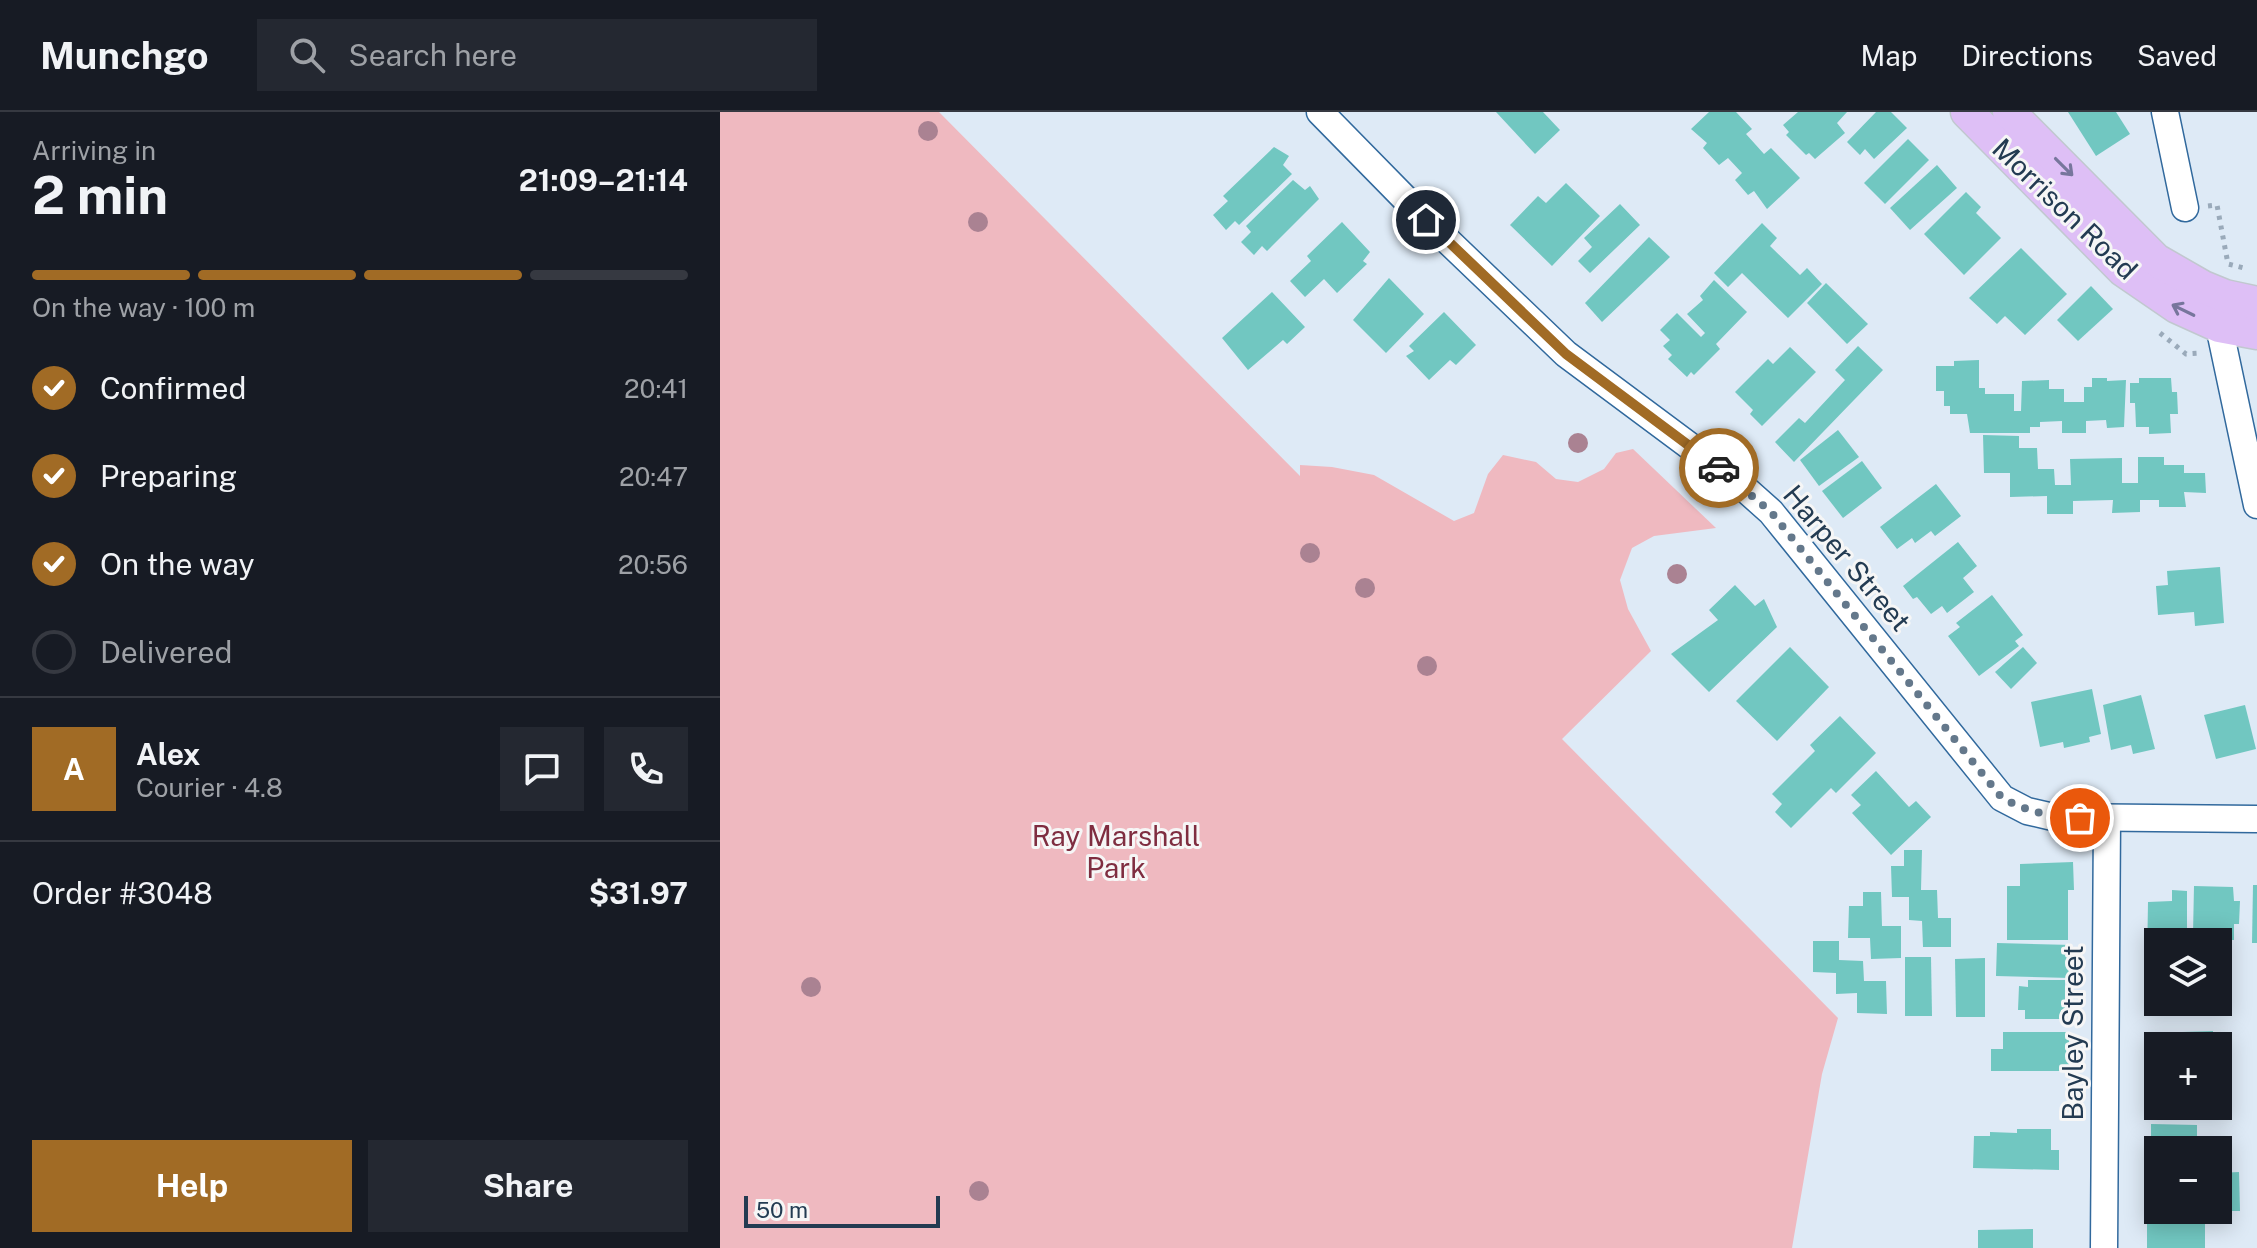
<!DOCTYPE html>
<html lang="en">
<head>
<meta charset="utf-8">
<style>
  body { margin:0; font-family:"Public Sans",sans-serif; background:#242831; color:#f1f3f6; height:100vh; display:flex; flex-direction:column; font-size:30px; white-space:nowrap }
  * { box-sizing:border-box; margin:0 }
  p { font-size:26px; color:#9ea1a6 }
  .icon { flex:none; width:44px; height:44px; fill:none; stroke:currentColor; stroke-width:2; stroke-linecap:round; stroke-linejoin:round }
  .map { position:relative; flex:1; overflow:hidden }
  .sheet { display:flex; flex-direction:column; background:#171b24; width:720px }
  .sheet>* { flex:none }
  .fabs { position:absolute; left:1424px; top:816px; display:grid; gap:16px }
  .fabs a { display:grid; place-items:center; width:88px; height:88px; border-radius:0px; background:#171b24; box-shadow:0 4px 20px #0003; font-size:40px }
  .scale { position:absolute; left:24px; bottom:20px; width:196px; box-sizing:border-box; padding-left:8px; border:4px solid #233b52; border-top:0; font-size:22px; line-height:28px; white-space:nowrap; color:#233b52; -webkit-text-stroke:6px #f6f6f6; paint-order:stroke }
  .pin { position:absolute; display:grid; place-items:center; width:68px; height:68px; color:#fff; margin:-34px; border:4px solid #fff; border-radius:50%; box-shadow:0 2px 8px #0007 }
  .courier { position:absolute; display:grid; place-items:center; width:80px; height:80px; margin:-40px; border:6px solid #a16b25; border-radius:50%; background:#fff; color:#222; box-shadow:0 2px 10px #0007 }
  .overview em { font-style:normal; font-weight:700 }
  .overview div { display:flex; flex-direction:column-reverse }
  .overview { display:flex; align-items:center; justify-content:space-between; height:136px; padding:0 32px }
  h1 { font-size:52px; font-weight:700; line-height:60px }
  .bar { display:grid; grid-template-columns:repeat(4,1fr); gap:12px 8px; align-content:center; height:96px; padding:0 32px }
  .bar i { height:10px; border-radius:6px; background:#363941 }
  .bar .current { background:#a16b25 }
  .bar p { grid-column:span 4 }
  .line { display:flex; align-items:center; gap:20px; padding:0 32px; border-top:2px solid #363941 }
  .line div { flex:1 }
  .round { display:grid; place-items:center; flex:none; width:84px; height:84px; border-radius:0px; background:#242831 }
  ol { padding:0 32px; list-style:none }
  li { display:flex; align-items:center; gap:24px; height:88px }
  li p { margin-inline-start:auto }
  li .icon { padding:8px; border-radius:50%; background:#a16b25; color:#fff; stroke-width:4 }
  li:last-child { color:#9ea1a6 }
  li i { width:44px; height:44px; border:4px solid #363941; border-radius:50% }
  .cta { display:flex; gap:16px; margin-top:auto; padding:16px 32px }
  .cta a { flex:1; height:92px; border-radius:0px; background:#a16b25; color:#fff; font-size:32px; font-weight:700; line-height:92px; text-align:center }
  .cta a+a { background:#242831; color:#f1f3f6 }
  header { display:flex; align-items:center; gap:48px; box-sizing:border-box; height:112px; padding:0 40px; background:#171b24; border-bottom:2px solid #363941 }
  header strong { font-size:38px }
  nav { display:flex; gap:44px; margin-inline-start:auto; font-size:28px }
  .search { width:560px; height:72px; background:#242831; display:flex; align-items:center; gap:20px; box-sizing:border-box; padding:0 28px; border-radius:0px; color:#9ea1a6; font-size:30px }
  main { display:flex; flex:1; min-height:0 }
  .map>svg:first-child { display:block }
</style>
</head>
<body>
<header>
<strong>Munchgo</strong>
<div class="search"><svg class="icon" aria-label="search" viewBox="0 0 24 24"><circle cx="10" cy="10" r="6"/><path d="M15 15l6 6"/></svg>Search here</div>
<nav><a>Map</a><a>Directions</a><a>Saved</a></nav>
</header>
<main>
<section class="sheet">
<div class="overview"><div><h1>2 min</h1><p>Arriving in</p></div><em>21:09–21:14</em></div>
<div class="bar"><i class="current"></i><i class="current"></i><i class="current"></i><i></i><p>On the way · 100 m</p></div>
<ol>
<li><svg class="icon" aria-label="check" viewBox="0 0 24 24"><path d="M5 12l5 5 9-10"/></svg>Confirmed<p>20:41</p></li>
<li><svg class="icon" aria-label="check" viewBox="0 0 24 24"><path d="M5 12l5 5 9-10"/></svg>Preparing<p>20:47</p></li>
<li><svg class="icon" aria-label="check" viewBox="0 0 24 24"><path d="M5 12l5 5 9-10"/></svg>On the way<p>20:56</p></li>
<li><i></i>Delivered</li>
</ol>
<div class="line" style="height:144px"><b class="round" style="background:#a16b25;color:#fff">A</b><div><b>Alex</b><p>Courier · 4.8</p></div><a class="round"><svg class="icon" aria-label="chat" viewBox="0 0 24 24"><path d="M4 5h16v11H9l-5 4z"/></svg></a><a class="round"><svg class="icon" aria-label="phone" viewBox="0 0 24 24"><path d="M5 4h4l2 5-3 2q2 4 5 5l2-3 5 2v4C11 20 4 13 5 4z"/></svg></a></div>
<div class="line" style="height:104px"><div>Order #3048</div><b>$31.97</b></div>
<div class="cta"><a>Help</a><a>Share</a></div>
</section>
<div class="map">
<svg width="1537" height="1136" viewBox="0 0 1537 1136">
  <rect width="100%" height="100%" fill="#deeaf6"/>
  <!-- green -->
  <path fill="#efb9c0" d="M0 0H219L580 364V353L612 355 654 363 734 409 754 401 768 362 783 343 816 350 836 367 858 370 884 357 896 341 913 337 996 416 934 424 912 436 900 468 908 497 931 539 842 627 1118 906 1102 962 1072 1136H0Z"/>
  <!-- building -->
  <g fill="#71c7c1">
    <path d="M776 0H823L840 18 815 42Z"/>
    <path d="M989 0H1016L1032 17 1026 22 1044 42 1051 36 1080 66 1047 97 1034 79 1028 83 1015 68 1022 61 1008 46 999 53 983 36 987 31 971 17Z"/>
    <path d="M1078 0H1127L1117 11 1125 21 1095 47 1089 41 1086 43 1066 23 1069 20 1063 13Z"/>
    <path d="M1156 0H1171L1187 16 1154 47 1145 37 1140 43 1127 30Z"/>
    <path d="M1348 0H1396L1410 22 1376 44Z"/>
    <path d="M1188 27 1209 48 1165 92 1144 71Z"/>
    <path d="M554 35 569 44 563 53 572 62 519 113 515 109 506 118 493 103 508 89 503 84Z"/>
    <path d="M1217 53 1237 76 1190 118 1170 96Z"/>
    <path d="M573 68 585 78 590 74 599 87 547 139 542 134 534 143 521 130 531 120 526 114Z"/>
    <path d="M846 71 880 104 832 154 790 113 818 84 826 91Z"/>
    <path d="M1246 80 1261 95 1256 101 1281 126 1244 163 1204 122Z"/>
    <path d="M900 92 920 113 870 161 858 149 872 135 864 126Z"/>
    <path d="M622 110 650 140 643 149 647 152 617 181 604 167 585 185 570 169 591 149 587 144Z"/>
    <path d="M1042 111 1057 126 1050 134 1080 163 1087 156 1102 172 1068 206 1022 161 1008 175 994 161Z"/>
    <path d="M929 125 950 145 882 210 865 191Z"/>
    <path d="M1301 136 1347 182 1305 223 1285 204 1277 212 1249 186Z"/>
    <path d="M669 166 704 202 666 241 633 208Z"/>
    <path d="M994 168 1027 200 996 232 1000 237 974 263 971 260 967 265 948 247 952 243 943 234 950 228 940 218 957 201 981 225 985 221 967 202 983 188 980 184Z"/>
    <path d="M1106 171 1148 212 1127 232 1087 191Z"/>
    <path d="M1371 174 1393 197 1358 229 1337 208Z"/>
    <path d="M552 180 585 215 567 232 563 228 528 258 502 226Z"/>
    <path d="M724 200 756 233 736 253 730 248 709 268 686 244 694 239 689 234Z"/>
    <path d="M1138 234 1163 258 1074 350 1055 330 1079 306 1085 311 1125 268 1115 258Z"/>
    <path d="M1070 235 1096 260 1042 314 1030 302 1033 298 1015 280 1048 247 1053 252Z"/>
    <path d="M1259 248V276H1265V282H1294V299H1301L1302 269 1329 268V277H1344V290H1364V275H1372V266H1387V269L1406 268 1404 315 1387 316 1386 308 1366 309V321H1342V309L1320 310V315H1310V321H1250L1247 302H1230V294H1224V279H1216V254H1234V249Z"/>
    <path d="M1419 266H1451L1452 280H1457L1458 302H1450L1451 321 1429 322V315H1416L1415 291H1410V271H1419Z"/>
    <path d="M1118 318 1139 345 1099 374 1080 348Z"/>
    <path d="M1263 323 1299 324V336H1317L1318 357H1334L1335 373H1351L1350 347 1402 346V371H1418V345H1444V353H1464V361H1485L1486 381 1464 380 1466 395H1439V388H1420V400L1392 401 1393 388 1353 389V402H1327V384L1290 385V361H1264Z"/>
    <path d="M1142 349 1162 376 1123 406 1102 379Z"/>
    <path d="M1216 372 1241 404 1215 424 1211 419 1195 431 1192 426 1177 437 1160 415Z"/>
    <path d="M1238 430 1257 454 1243 466 1254 480 1227 501 1222 494 1211 502 1197 485 1193 487 1183 474Z"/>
    <path d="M1500 455 1504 511 1475 514 1474 500 1438 503 1436 474 1448 473 1447 459Z"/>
    <path d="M1015 473 1035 494 1044 487 1057 515 989 580 951 542 998 508 989 498Z"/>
    <path d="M1272 483 1303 523 1295 529 1299 534 1259 564 1228 524 1240 515 1236 511Z"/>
    <path d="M1070 535 1109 575 1057 629 1016 589Z"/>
    <path d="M1303 535 1317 551 1291 577 1275 560Z"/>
    <path d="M1372 577 1381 622 1369 625 1370 630 1344 636 1343 630 1320 635 1311 590Z"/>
    <path d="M1421 583 1435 637 1413 642 1411 633 1391 638 1383 593Z"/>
    <path d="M1525 593 1536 637 1496 647 1484 603Z"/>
    <path d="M1120 604 1156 641 1116 681 1111 676 1071 716 1055 700 1062 692 1052 682 1095 639 1090 633Z"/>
    <path d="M1156 659 1189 695 1196 689 1211 705 1171 743 1132 701 1141 693 1131 683Z"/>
    <path d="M1184 738H1202L1201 778H1217L1218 806H1231V835H1203L1202 809 1189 808V785H1172L1171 754H1184Z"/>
    <path d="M1353 750 1354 778H1348V828H1287V774H1300V752Z"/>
    <path d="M1533 773H1537V831H1532Z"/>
    <path d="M1474 774 1513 775 1514 789H1520L1519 812H1514V828H1495V822H1473Z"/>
    <path d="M1452 778 1467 779V830H1438V850H1427L1428 790 1452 789Z"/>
    <path d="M1143 780H1161L1162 814H1181V846L1151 847 1150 826H1128L1129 794H1143Z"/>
    <path d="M1093 829H1119V848L1143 849 1144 869H1166L1167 902 1137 901V881L1116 882V861L1093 860Z"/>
    <path d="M1277 831 1352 833 1350 866 1276 864Z"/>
    <path d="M1185 845H1211L1212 904H1185Z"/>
    <path d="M1265 846V905H1236L1235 847Z"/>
    <path d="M1308 868H1345V898H1341V907H1305V898H1298L1299 874 1308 875Z"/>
    <path d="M1493 919V934H1438V957H1432L1431 921Z"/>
    <path d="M1283 920H1349V959H1271V937H1283Z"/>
    <rect x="1435" y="994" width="54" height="14"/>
    <path d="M1431 1012 1477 1013V1038H1444V1031H1431Z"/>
    <path d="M1297 1017H1331V1038H1339V1058L1253 1056 1254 1024H1270V1020L1297 1021Z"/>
    <path d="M1519 1060 1520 1099H1498V1061Z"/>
    <path d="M1485 1107V1136H1427V1108Z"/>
    <path d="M1313 1117V1136H1258V1118Z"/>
  </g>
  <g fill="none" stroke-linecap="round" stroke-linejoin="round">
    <!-- minor casing -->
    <g stroke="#31699d" stroke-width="29">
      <g id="minor">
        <path d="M600 0 706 108 846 242 1014 367 1051 400 1282 686 1307 699 1333 705 1537 707"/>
        <path d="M1445 0 1465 96"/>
        <path d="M1503 197 1499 214 1537 393"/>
        <path d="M1384 1136 1387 707"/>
      </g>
    </g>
    <!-- major casing -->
    <g stroke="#c1c8cf" stroke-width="35">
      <g id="major">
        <path d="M1247 0 1403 158 1457 195 1499 214 1537 221"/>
        <path d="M1289 0 1436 148 1483 175 1505 184 1537 191"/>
      </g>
    </g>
    <!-- path -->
    <g stroke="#9aaaba" stroke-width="5" stroke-dasharray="4 6" stroke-linecap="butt">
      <path d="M1488 94 1497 93 1508 152 1524 156"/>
      <path d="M1440 221 1466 242 1482 241"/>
    </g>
    <!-- minor -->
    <use href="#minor" stroke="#fff" stroke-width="26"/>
    <!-- major -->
    <use href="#major" stroke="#debff6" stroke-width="32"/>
  </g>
  <!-- trees -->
  <g fill="#aa8292">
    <circle cx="208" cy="19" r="10"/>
    <circle cx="258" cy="110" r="10"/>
    <circle cx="858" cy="331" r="10"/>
    <circle cx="590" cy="441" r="10"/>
    <circle cx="957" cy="462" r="10"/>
    <circle cx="645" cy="476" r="10"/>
    <circle cx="707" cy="554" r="10"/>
    <circle cx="91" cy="875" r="10"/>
    <circle cx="259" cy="1079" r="10"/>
  </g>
  <!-- one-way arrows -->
  <defs><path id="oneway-shaft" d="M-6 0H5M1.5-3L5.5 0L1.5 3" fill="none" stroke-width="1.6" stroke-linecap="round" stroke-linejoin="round" transform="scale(2)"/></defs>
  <g stroke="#77769c">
    <use href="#oneway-shaft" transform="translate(1344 55) rotate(45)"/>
    <use href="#oneway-shaft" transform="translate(1463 198) rotate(-154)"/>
  </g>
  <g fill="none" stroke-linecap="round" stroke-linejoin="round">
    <!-- done -->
    <path stroke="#64788b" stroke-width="8" stroke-dasharray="0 14.4" d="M999 356 1051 400 1282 686C1309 700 1331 705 1360 706"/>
    <!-- route -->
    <path stroke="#a16b25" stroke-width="10" d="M706 108 846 242 999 356"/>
  </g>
  <g text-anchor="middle" stroke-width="6" stroke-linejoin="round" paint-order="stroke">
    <!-- street labels -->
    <g font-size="28" fill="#233b52" stroke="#f6f6f6">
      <text transform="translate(1345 97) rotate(44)" y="10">Morrison Road</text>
      <text transform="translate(1127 446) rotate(50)" y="10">Harper Street</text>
      <text transform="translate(1353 921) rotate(-90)" y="10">Bayley Street</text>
    </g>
    <!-- park labels -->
    <g font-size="28" fill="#7f2d40" stroke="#f6f6f6">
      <text x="396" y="734">Ray Marshall<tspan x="396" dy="32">Park</tspan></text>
    </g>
  </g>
</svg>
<div class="fabs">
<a><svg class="icon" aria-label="layers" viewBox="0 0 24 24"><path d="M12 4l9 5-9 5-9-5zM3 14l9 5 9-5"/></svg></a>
<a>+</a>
<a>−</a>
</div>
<div class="scale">50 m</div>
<div class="pin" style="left:1360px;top:706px;background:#ea580c"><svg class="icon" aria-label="bag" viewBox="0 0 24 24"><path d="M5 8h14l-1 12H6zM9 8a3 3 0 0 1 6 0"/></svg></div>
<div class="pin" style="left:706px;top:108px;background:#1f2937"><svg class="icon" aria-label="home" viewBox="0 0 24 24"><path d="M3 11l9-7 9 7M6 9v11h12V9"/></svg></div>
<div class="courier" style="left:999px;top:356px"><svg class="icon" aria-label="car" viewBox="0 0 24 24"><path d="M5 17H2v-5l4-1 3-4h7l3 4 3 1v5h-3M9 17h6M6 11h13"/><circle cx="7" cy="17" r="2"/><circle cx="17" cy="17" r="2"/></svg></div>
</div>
</main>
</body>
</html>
